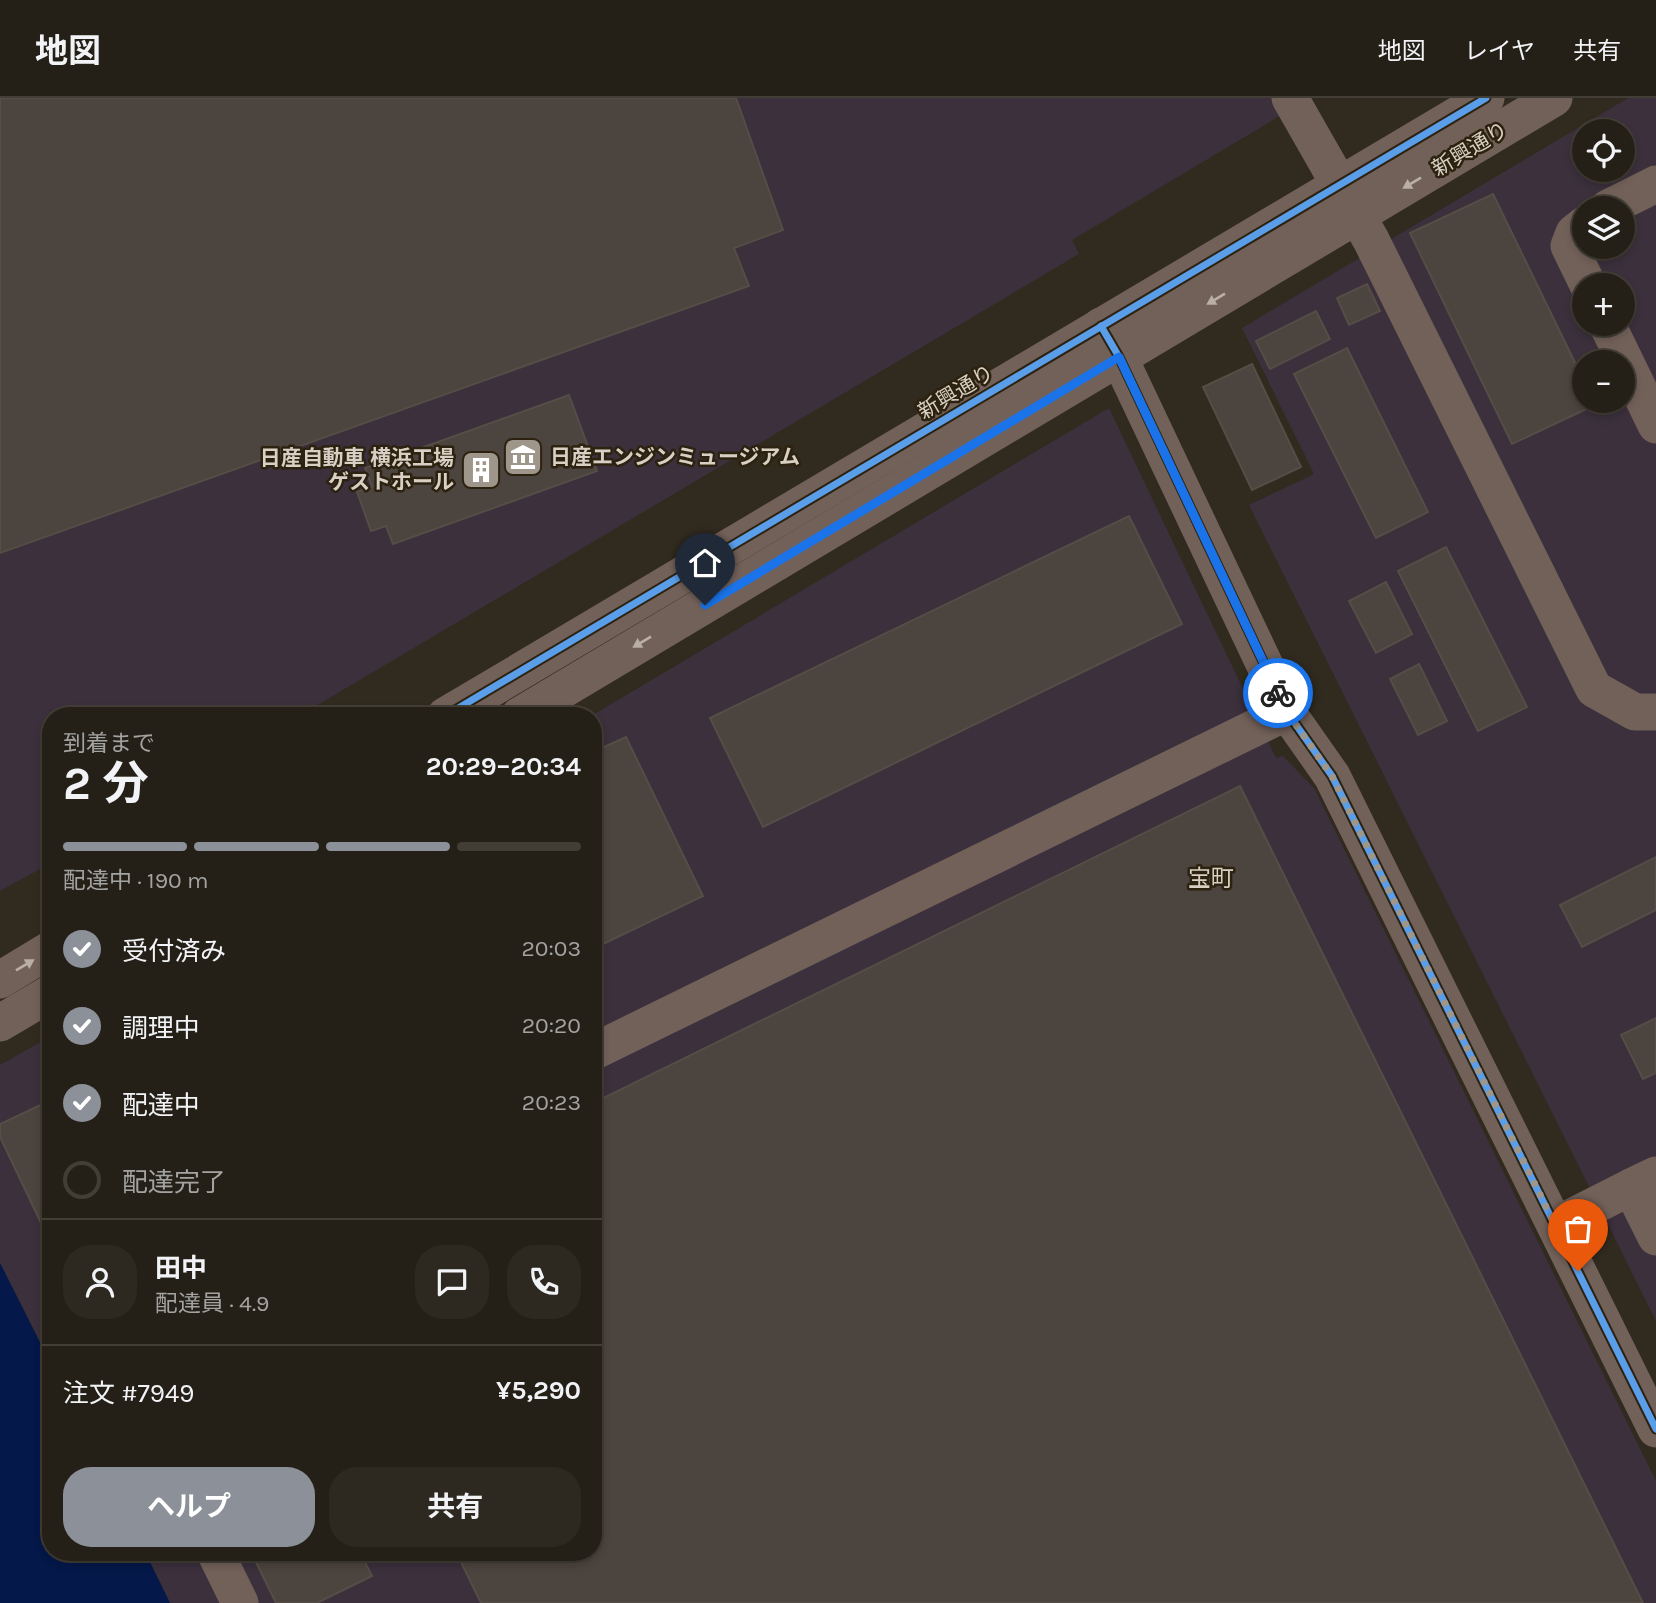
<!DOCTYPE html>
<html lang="ja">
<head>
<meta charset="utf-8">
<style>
  body { margin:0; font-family:Karla,"Noto Sans JP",sans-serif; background:#2d2820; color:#f1f3f6; height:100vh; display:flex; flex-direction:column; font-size:26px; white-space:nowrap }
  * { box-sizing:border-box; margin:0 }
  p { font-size:23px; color:#a3a3a1 }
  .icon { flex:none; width:38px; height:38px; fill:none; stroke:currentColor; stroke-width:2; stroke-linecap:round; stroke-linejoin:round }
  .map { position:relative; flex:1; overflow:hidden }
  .side { position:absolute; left:42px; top:609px; width:560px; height:854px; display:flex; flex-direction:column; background:#252017; border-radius:28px; box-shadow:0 4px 10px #0003,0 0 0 2px #423e36 }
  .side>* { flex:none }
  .buttons { position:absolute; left:1572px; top:21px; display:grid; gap:14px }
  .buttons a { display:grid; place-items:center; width:63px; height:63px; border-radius:50%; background:#252017; box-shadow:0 4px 10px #0003,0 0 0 2px #423e36; font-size:35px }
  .pin { position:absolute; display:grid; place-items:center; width:60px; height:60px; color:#fff; margin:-72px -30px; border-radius:50% 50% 50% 0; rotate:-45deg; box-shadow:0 0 7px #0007 }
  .pin .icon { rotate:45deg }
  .courier { position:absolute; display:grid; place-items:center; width:70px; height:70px; margin:-35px; border:5px solid #1a73e8; border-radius:50%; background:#fff; color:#222; box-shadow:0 2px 9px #0007 }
  .head em { font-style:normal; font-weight:700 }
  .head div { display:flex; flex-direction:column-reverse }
  .head { display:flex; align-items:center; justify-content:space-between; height:119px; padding:0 21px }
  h1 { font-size:46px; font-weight:700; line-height:52px }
  .bar { display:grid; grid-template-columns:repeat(4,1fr); gap:10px 7px; align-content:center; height:84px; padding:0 21px }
  .bar i { height:9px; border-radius:5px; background:#423e36 }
  .bar .active { background:#8c9099 }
  .bar p { grid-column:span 4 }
  .line { display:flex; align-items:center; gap:18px; padding:0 21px; border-top:2px solid #423e36 }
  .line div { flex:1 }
  .round { display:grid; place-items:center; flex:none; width:74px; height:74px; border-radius:28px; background:#2d2820 }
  ol { padding:0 21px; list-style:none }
  li { display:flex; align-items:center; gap:21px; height:77px }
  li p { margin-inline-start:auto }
  li .icon { padding:7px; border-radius:50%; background:#8c9099; color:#fff; stroke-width:4 }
  li:last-child { color:#a3a3a1 }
  li i { width:38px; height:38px; border:4px solid #423e36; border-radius:50% }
  .primary-button { display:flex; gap:14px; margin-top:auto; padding:14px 21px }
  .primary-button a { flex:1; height:80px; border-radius:28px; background:#8c9099; color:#fff; font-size:28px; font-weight:700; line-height:80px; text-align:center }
  .primary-button a+a { background:#2d2820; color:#f1f3f6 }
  header { display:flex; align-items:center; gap:42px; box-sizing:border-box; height:98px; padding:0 35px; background:#252017; border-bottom:2px solid #423e36 }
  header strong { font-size:33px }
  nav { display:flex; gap:38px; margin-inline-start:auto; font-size:24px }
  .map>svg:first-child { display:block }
</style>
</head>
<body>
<header>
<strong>地図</strong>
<nav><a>地図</a><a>レイヤ</a><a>共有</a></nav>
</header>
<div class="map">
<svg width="1656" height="1505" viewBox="0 0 1656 1505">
  <rect width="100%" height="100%" fill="#312a1f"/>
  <!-- industrial -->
  <g fill="#3b303c" fill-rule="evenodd">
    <path d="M0 0H1310L1072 142 1079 156 299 618H51V765L0 793Z"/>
    <path d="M1628 0H1656V1223L1249 407 1314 376 1242 230ZM1584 33H1622V72H1584ZM1584 110H1622V149H1584ZM1584 187H1622V226H1584ZM1584 264H1622V303H1584Z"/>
    <path d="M1109 310 1276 660 1283 658 1314 690 1656 1383V1505H170L145 1454H593L591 618Z"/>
    <path d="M51 938V1266L0 1165V967Z"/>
  </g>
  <!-- water -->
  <path fill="#041849" d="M0 1165 51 1266V1454H145L170 1505H0Z"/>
  <!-- building -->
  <g fill="#4c443e" stroke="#554d46" stroke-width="2">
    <path d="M0 0H736L783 132 734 150 749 188 0 455Z"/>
    <path d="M1493 96 1584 283V303H1593L1595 307 1512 346 1410 135Z"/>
    <path d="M1367 186 1380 213 1349 227 1337 200Z"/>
    <path d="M1316 213 1330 241 1270 271 1256 243Z"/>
    <path d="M1347 250 1428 414 1376 440 1294 276Z"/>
    <path d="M1252 266 1301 369 1252 392 1203 289Z"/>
    <path d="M569 297 597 373 393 446 386 428 371 433 357 394 372 389 365 370Z"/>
    <path d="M1129 418 1182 526 763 729 710 620Z"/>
    <path d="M1446 449 1527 609 1478 633 1398 473Z"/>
    <path d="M1386 484 1412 536 1376 555 1349 503Z"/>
    <path d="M1419 566 1447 623 1418 637 1390 581Z"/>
    <path d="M626 639 703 798 593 851V654Z"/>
    <path d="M1240 688 1643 1505H481L456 1454H593V1005Z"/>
    <path d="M1656 759V812L1582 849 1560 807Z"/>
    <path d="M1656 920V975L1643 981 1621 937Z"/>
    <path d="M51 1002V1146L0 1039V1026Z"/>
    <path d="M251 1454H360L372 1478 317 1505H276Z"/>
  </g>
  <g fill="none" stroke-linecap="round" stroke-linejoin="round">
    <!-- minor -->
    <g stroke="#726159" stroke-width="37">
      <path d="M1290 0 1371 142 1594 591 1635 614H1656"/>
      <path d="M1608 110 1656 86"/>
      <path d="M1584 127 1574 135 1569 148 1588 187"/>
      <path d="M1607 226 1656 327"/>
      <path d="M1101 228 1119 259 1287 614 1332 678 1656 1331"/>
      <path d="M445 618 1486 0"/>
      <path d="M519 618 1554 0"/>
      <path d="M0 882 51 851"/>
      <path d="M0 925 51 895"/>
      <path d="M593 954 1287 614"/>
      <path d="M1656 1077 1631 1089 1656 1139"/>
      <path d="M1556 1127 1631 1089"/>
      <path d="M215 1454 240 1505"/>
    </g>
    <!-- cycleway casing -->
    <g stroke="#2d220f" stroke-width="11">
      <g id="cycleway">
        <path d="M1101 228 1119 259 1287 614 1332 678 1656 1331"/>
        <path d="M445 618 1486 0"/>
      </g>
    </g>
    <!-- cycleway -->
    <use href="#cycleway" stroke="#5a9eea" stroke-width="7"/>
  </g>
  <!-- one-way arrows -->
  <defs><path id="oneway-solid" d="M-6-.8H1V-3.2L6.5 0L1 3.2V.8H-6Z" transform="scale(1.75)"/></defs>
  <g fill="#b9afa4">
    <use href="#oneway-solid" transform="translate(1412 85) rotate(149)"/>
    <use href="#oneway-solid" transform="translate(1216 201) rotate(149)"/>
    <use href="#oneway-solid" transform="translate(642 544) rotate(149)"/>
    <use href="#oneway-solid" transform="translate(25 867) rotate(-31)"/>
  </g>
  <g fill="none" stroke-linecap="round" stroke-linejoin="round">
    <!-- done -->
    <path stroke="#9e968a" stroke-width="7" stroke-dasharray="0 12.6" d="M1278 595 1287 614 1332 678 1578 1173"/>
    <!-- route -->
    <path stroke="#1a73e8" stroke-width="9" d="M705 507 1119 259 1278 595"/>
  </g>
  <!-- icons -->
  <defs>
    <g id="museum-square" transform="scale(2.0125)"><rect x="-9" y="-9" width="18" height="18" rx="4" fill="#9e968a" stroke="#2d220f"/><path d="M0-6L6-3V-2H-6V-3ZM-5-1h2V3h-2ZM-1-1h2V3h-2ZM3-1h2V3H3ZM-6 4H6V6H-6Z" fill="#fff"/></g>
    <g id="building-square" transform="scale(2.0125)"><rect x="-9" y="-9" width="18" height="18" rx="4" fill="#9e968a" stroke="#2d220f"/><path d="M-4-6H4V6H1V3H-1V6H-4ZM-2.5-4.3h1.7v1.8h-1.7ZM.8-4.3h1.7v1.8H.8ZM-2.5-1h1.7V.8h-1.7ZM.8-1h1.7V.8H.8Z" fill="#fff"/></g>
  </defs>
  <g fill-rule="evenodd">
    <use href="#museum-square" x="523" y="359"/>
    <use href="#building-square" x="481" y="372"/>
  </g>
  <g text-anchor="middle" stroke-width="5" stroke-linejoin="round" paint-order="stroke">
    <!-- street labels -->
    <g font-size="21" fill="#d8d0c4" stroke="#2d220f">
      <text transform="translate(1470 51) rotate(-31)" y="7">新興通り</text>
      <text transform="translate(956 294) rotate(-31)" y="7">新興通り</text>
    </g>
    <!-- poi labels -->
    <g font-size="21" font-weight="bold" fill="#d8d0c4" stroke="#2d220f" text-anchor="start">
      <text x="550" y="366">日産エンジンミュージアム</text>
      <text x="454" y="367" text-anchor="end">日産自動車 横浜工場<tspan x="454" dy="24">ゲストホール</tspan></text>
    </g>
    <!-- neighbourhood labels -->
    <g font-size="23" fill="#d8d0c4" stroke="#2d220f">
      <text x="1211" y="788">宝町</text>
    </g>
  </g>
</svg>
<div class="buttons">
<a><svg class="icon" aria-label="locate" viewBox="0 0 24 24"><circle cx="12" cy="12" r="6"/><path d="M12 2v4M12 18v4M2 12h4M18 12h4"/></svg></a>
<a><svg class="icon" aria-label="layers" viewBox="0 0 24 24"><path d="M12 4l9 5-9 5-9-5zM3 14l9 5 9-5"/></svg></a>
<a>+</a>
<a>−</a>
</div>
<div class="pin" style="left:1578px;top:1173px;background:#ea580c"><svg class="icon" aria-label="bag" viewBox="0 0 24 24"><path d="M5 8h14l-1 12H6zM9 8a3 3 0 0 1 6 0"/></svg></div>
<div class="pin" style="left:705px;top:507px;background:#1f2937"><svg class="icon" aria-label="home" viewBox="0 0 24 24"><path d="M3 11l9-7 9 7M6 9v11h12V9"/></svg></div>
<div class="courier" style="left:1278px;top:595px"><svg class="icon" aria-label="bike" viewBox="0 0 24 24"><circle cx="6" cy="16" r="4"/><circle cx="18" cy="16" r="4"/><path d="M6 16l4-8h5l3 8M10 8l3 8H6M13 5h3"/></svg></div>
<section class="side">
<div class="head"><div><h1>2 分</h1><p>到着まで</p></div><em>20:29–20:34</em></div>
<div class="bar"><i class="active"></i><i class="active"></i><i class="active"></i><i></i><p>配達中 · 190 m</p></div>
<ol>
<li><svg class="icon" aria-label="check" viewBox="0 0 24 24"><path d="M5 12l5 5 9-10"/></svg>受付済み<p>20:03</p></li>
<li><svg class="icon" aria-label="check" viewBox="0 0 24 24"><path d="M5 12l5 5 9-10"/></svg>調理中<p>20:20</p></li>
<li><svg class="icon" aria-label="check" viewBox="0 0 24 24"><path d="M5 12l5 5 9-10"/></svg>配達中<p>20:23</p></li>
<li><i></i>配達完了</li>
</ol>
<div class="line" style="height:126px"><a class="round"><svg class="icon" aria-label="person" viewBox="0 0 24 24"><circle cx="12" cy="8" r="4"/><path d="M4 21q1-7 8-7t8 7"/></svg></a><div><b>田中</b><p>配達員 · 4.9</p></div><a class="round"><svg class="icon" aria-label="chat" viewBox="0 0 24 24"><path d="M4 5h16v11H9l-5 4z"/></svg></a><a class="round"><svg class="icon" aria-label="phone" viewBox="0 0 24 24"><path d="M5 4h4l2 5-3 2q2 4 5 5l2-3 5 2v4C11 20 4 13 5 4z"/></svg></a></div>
<div class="line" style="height:91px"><div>注文 #7949</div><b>¥5,290</b></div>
<div class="primary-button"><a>ヘルプ</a><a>共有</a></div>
</section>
</div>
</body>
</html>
